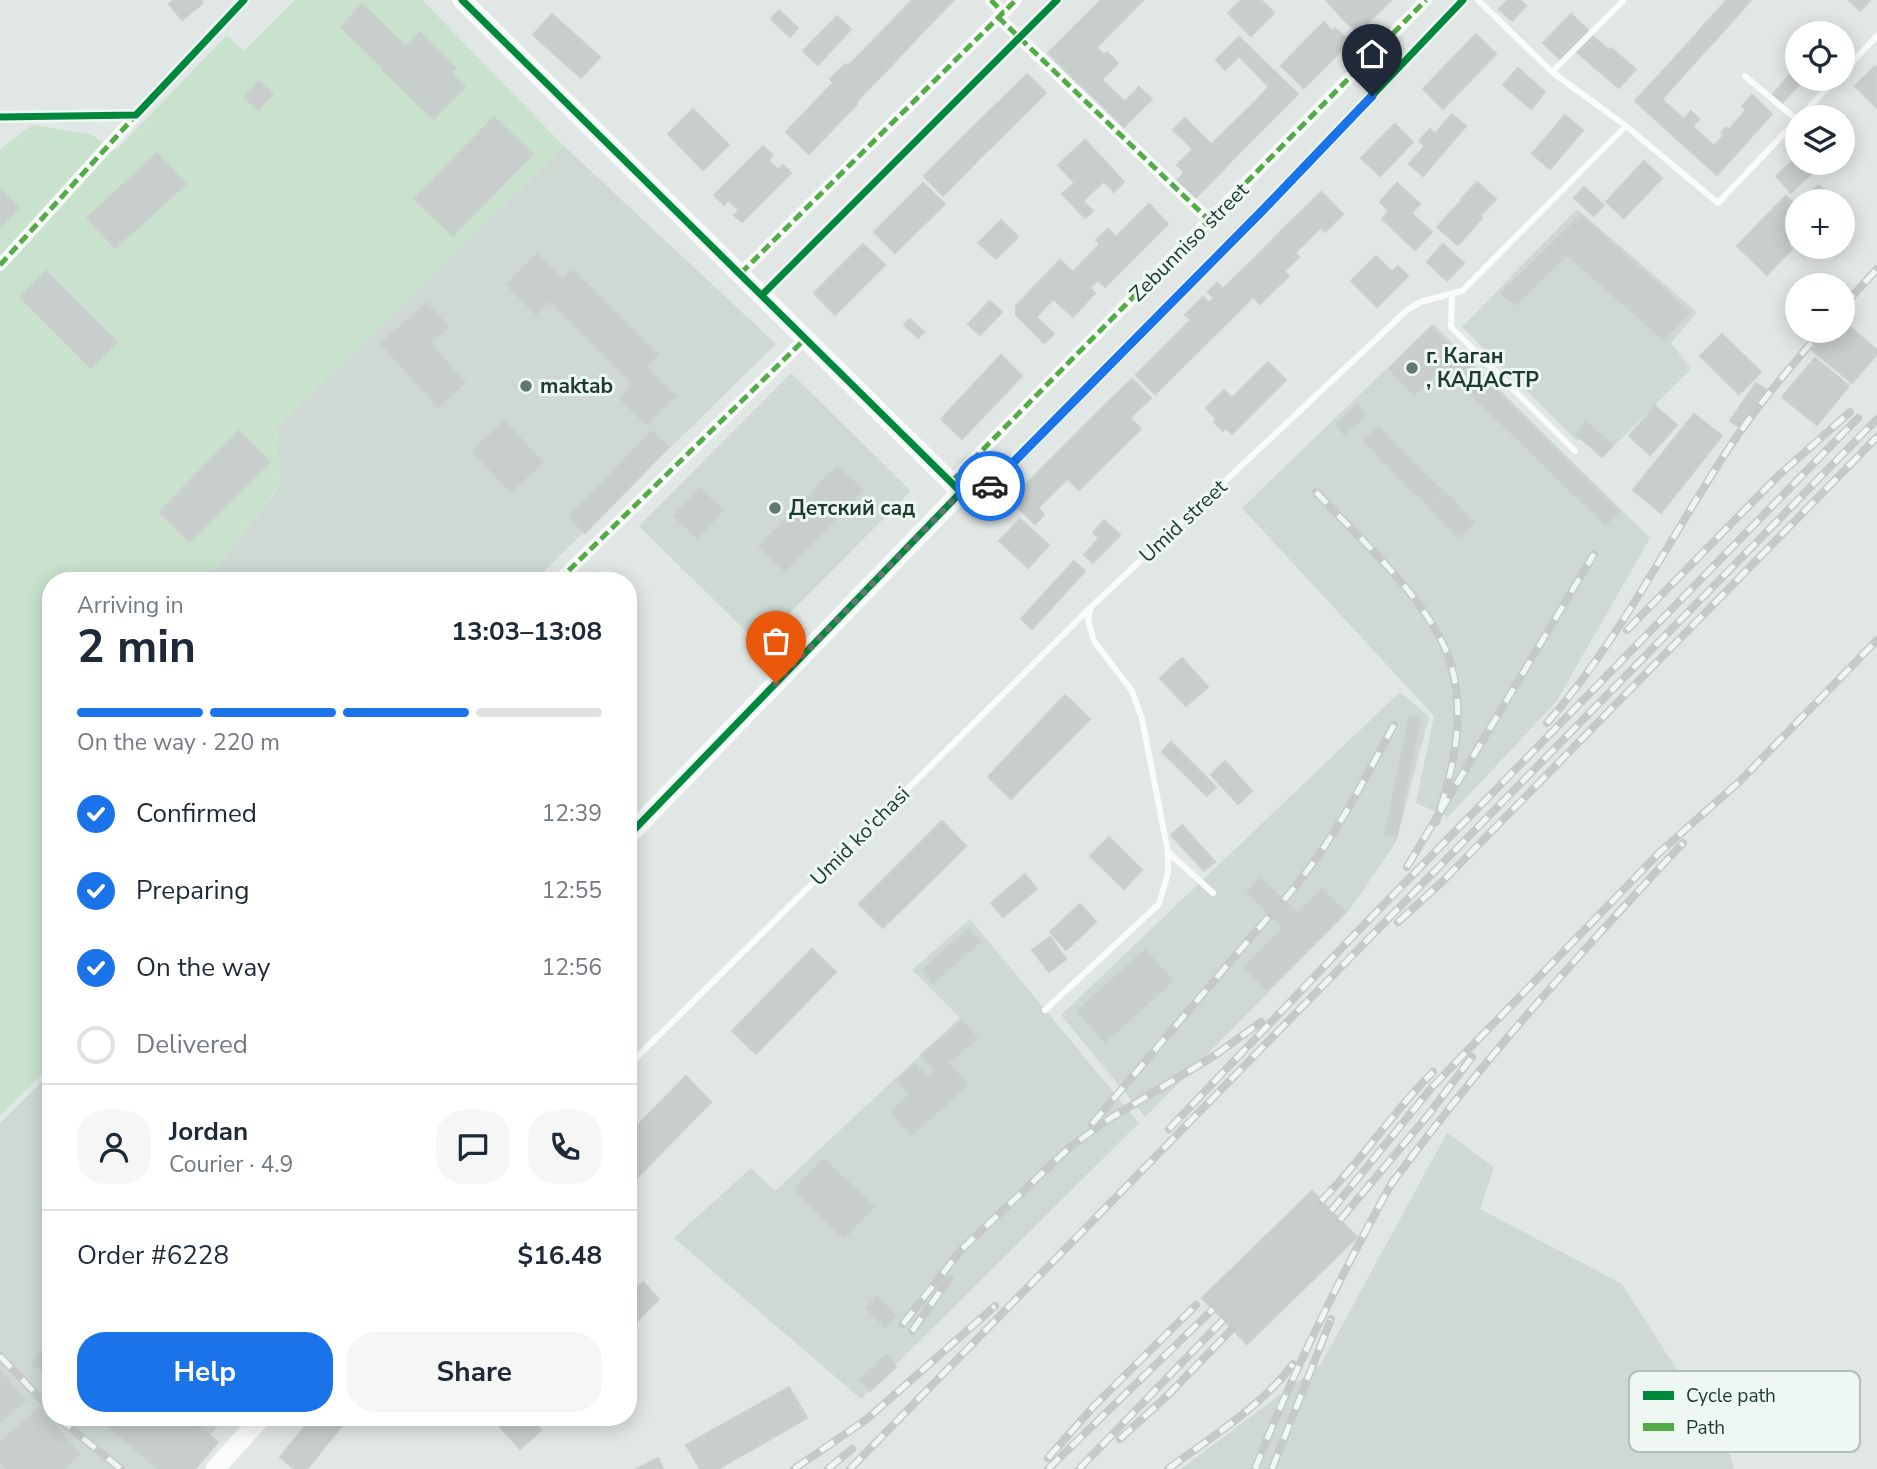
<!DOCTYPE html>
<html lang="en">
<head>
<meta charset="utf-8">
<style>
  body { margin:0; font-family:"Nunito Sans",sans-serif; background:#f6f6f7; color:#1f2937; height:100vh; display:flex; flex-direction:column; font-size:26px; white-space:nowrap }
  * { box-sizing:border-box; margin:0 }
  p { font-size:23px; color:#747a83 }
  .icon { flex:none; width:38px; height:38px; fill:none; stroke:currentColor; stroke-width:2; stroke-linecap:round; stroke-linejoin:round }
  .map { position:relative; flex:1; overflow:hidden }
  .drawer { position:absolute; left:42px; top:572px; width:595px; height:854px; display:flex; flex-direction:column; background:#fff; border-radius:28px; box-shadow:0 4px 18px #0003 }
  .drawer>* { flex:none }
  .tools { position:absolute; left:1785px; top:21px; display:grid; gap:14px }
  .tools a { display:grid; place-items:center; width:70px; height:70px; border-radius:50%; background:#fff; box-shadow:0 4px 18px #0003; font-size:35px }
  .pin { position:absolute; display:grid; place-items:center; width:60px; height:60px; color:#fff; margin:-72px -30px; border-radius:50% 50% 50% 0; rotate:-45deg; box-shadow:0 0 7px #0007 }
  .pin .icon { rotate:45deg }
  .courier { position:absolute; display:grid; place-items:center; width:70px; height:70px; margin:-35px; border:5px solid #1a73e8; border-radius:50%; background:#fff; color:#222; box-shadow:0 2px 9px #0007 }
  .head em { font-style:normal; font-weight:700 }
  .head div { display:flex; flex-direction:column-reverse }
  .head { display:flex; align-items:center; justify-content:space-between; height:119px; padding:0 35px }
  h1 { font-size:46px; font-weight:700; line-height:52px }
  .bar { display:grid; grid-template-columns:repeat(4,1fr); gap:10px 7px; align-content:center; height:84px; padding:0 35px }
  .bar i { height:9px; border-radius:5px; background:#e0e1e3 }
  .bar .active { background:#1a73e8 }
  .bar p { grid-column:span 4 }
  .line { display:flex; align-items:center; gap:18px; padding:0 35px; border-top:2px solid #e0e1e3 }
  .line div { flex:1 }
  .round { display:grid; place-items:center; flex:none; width:74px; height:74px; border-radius:28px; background:#f6f6f7 }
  ol { padding:0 35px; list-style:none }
  li { display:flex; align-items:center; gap:21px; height:77px }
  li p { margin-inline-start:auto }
  li .icon { padding:7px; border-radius:50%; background:#1a73e8; color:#fff; stroke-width:4 }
  li:last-child { color:#747a83 }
  li i { width:38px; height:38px; border:4px solid #e0e1e3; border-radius:50% }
  .button { display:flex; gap:14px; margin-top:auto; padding:14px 35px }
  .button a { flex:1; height:80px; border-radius:28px; background:#1a73e8; color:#fff; font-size:28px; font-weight:700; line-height:80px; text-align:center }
  .button a+a { background:#f6f6f7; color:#1f2937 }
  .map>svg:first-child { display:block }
</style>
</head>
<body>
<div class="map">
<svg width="1877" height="1469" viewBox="0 0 1877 1469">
  <rect width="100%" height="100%" fill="#e1e7e4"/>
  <!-- built -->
  <g fill="#ced9d3">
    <path d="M564 146 776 344 534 581H205L280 486 276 428Z"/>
    <path d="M1577 209 1697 312 1671 343 1691 369 1603 457 1581 438 1577 441 1462 327Z"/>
    <path d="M1433 324 1650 538 1556 702 1448 817 1416 803 1434 716 1242 508Z"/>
    <path d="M791 373 911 491 759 644 639 526Z"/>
    <path d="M1400 692 1429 717 1396 842 1348 912 1145 1117 1061 1015Z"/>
    <path d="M970 919 1139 1123 861 1399 674 1238 751 1168 775 1191 960 1018 912 970Z"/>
    <path d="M51 1073V1418H225L180 1469H0V1123Z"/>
    <path d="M1447 1133 1494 1167 1480 1209 1622 1284 1729 1451 1734 1469H1181L1321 1364Z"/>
  </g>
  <!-- green -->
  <path fill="#c9e2ce" d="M295 0H422L564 146 276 428 280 485 205 581H51V1065L0 1116V149L32 125 90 134 116 150 227 35 244 51Z"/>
  <!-- building -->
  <g fill="#c8cecb" stroke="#cad0cd" stroke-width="2">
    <path d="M174 0H201L203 3 182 20 169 4Z"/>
    <path d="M912 0H927L941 13 917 38 896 17Z"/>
    <path d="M927 0H954L941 13Z"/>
    <path d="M1101 0H1143L1096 48 1074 27Z"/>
    <path d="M1241 0H1261L1274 13 1251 36 1228 13Z"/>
    <path d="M1326 0H1363L1344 20Z"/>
    <path d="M1363 0H1391L1358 33 1344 20Z"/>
    <path d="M1508 0H1520L1526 6 1512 21 1499 9Z"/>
    <path d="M1727 0H1751L1719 36 1705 24Z"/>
    <path d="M1849 0H1870L1860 11Z"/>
    <path d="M362 4 406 47 384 69 341 27Z"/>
    <path d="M779 10 798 28 790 37 771 19Z"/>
    <path d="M552 14 600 57 581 78 533 35Z"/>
    <path d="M1571 14 1589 31 1561 60 1543 43Z"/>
    <path d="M837 16 851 29 818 65 803 51Z"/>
    <path d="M896 17 917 38 890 67 868 46Z"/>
    <path d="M1324 22 1332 31 1335 28 1350 41 1327 65 1304 42Z"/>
    <path d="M1705 24 1719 36 1705 51 1692 39Z"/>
    <path d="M1074 27 1104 55 1077 82 1048 53Z"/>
    <path d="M420 32 456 68 420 106 383 70Z"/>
    <path d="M1476 34 1496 54 1443 109 1423 89Z"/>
    <path d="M1591 35 1609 50 1594 67 1577 52Z"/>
    <path d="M1239 37 1298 94 1274 118 1256 101 1269 87 1239 56 1225 70 1216 60Z"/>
    <path d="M1692 39 1705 51 1662 99 1648 87Z"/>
    <path d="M1304 42 1327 65 1304 88 1281 66Z"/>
    <path d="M868 46 890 67 855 103 830 79 845 64 848 66Z"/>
    <path d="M1611 48 1636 69 1619 88 1594 67Z"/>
    <path d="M1107 52 1118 63 1089 93 1077 82Z"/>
    <path d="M1875 66 1877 68V108L1855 86Z"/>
    <path d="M1797 67V79H1804L1782 103 1773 94Z"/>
    <path d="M1518 68 1545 92 1531 109 1503 85Z"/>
    <path d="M451 73 465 87 434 119 420 106Z"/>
    <path d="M1027 74 1046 93 1024 115 1005 96Z"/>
    <path d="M1102 80 1125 102 1139 87 1152 99 1124 127 1089 93Z"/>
    <path d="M259 81 273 94 258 110 244 97Z"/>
    <path d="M834 82 857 104 809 154 786 132Z"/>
    <path d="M1648 87 1684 119 1691 111 1699 119 1679 141 1635 101Z"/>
    <path d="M1752 95 1772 114 1717 175 1679 141 1692 126 1714 146 1724 135 1721 133 1726 127 1729 130 1746 110 1742 106Z"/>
    <path d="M1005 96 1024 115 982 156 963 137Z"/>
    <path d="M1256 101 1274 118 1235 157 1217 139Z"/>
    <path d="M693 109 729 145 703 170 668 134Z"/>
    <path d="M1452 114 1466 126 1423 176 1409 164 1425 146 1419 141 1430 129 1435 134Z"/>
    <path d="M1565 115 1583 130 1550 169 1532 154Z"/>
    <path d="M494 117 533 154 453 236 414 199Z"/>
    <path d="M1185 118 1212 145 1185 173 1177 165 1193 149 1173 130Z"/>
    <path d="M1395 124 1413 142 1380 176 1361 158Z"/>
    <path d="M963 137 982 156 943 196 924 176Z"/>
    <path d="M1217 139 1235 157 1220 173 1202 155Z"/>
    <path d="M1085 140 1102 158 1075 183 1058 165Z"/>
    <path d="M763 146 773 155 768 160 778 170 783 165 791 173 742 222 734 215 739 210 728 200 724 205 714 195Z"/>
    <path d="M157 153 186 184 115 248 87 218Z"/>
    <path d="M1202 155 1220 173 1195 198 1176 181Z"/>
    <path d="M1102 158 1124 182 1114 192 1104 181 1083 201 1093 211 1085 218 1062 194Z"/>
    <path d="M1796 158 1811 174 1791 193 1776 176Z"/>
    <path d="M1644 161 1662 178 1624 218 1606 202Z"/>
    <path d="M1477 182 1496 199 1480 216 1461 199Z"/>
    <path d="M923 183 945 204 895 253 874 232Z"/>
    <path d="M1397 183 1420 204 1395 231 1382 219 1389 211 1380 202Z"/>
    <path d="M1819 185 1834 201H1807L1804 198Z"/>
    <path d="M1584 187 1604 205 1594 216 1574 198Z"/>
    <path d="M0 189 19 208 0 227Z"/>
    <path d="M1321 192 1343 214 1325 232 1303 210Z"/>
    <path d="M1786 196 1797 207V235L1787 245 1762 220Z"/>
    <path d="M1462 200 1482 218 1458 245 1437 227Z"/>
    <path d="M1149 204 1168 224 1124 268 1096 240 1108 229 1116 237Z"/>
    <path d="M1303 210 1321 227 1305 243 1287 225Z"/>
    <path d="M1411 213 1432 232 1415 250 1395 231Z"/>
    <path d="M1581 215 1689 312 1664 340 1567 255 1515 305 1501 294Z"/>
    <path d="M1001 220 1018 237 996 259 978 243Z"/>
    <path d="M1762 220 1792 249 1767 275 1737 246Z"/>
    <path d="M1287 225 1305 243 1295 253 1299 257 1284 271 1263 250Z"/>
    <path d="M863 244 885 265 835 315 814 293Z"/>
    <path d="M1100 244 1124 268 1105 287 1098 280 1090 288 1073 272Z"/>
    <path d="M1443 244 1464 263 1447 281 1427 262Z"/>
    <path d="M1263 250 1289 276 1260 304 1234 278Z"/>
    <path d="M537 254 563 280 573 270 658 354 646 366 676 396 647 425 620 398 633 385 549 301 536 314 506 284Z"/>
    <path d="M1376 256 1392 272 1367 297 1351 281Z"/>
    <path d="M1060 260 1095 293 1073 317 1037 284Z"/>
    <path d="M1398 266 1408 276 1377 307 1367 297Z"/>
    <path d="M46 271 117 342 91 368 20 297Z"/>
    <path d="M1234 278 1253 297 1228 322 1209 303 1214 298 1208 292 1217 283 1223 289Z"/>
    <path d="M1037 284 1053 299 1036 317 1054 334 1044 343 1016 315V306Z"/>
    <path d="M1203 297 1228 322 1155 394 1136 375 1191 320 1185 315Z"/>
    <path d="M990 301 1002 312 980 335 968 324Z"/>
    <path d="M427 303 448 327 403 368 381 343Z"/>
    <path d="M910 319 924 332 918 338 904 325Z"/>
    <path d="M1843 321 1877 350V354L1852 383 1812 350 1828 331H1843Z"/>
    <path d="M1431 327 1475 371 1462 383 1446 365 1414 394 1389 369Z"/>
    <path d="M1722 334 1761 372 1739 394 1700 356Z"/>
    <path d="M430 343 465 383 438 407 403 368Z"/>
    <path d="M1001 355 1022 376 962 439 941 419Z"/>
    <path d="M1815 358 1849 386 1817 425 1782 397Z"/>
    <path d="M1268 362 1286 380 1250 416 1232 398Z"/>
    <path d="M1477 372 1619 511 1605 525 1463 386Z"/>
    <path d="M1132 379 1151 398 1130 418 1111 399Z"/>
    <path d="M1756 383 1768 391 1742 429 1730 421Z"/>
    <path d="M1224 390 1250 416 1232 434 1226 428 1223 431 1214 422 1216 419 1206 408Z"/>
    <path d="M1111 399 1141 429 1110 459 1081 429Z"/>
    <path d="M1358 405 1367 415 1344 434 1336 424Z"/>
    <path d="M1655 406 1677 425 1650 455 1629 436Z"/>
    <path d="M1694 414 1722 436 1661 513 1633 490Z"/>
    <path d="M504 421 543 462 511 492 472 451Z"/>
    <path d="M1586 422 1613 445 1602 457 1576 434Z"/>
    <path d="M1379 427 1427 477 1412 491 1364 441Z"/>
    <path d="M1081 429 1110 459 1079 490 1050 460Z"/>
    <path d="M239 431 270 462 190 542 159 512Z"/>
    <path d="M652 431 669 447 585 533 569 517Z"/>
    <path d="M1050 460 1068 478 1038 508 1044 515 1035 524 1010 500Z"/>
    <path d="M837 466 863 490 785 571 759 546Z"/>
    <path d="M1428 477 1444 492 1430 506 1414 491Z"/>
    <path d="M700 489 723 510 697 538 674 516Z"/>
    <path d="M1446 493 1474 522 1459 537 1430 508Z"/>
    <path d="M1020 519 1049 545 1028 568 999 541Z"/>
    <path d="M1104 520 1120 535 1093 563 1084 555 1099 538 1093 533Z"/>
    <path d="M1074 561 1085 571 1032 629 1021 619Z"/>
    <path d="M1182 658 1208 687 1186 706 1160 678Z"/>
    <path d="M1065 695 1090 719 1011 799 988 777Z"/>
    <path d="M1409 717 1420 719 1397 836 1385 834Z"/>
    <path d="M1171 742 1216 787 1207 796 1162 752Z"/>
    <path d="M1225 761 1252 791 1238 804 1211 775Z"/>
    <path d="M942 821 966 846 883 928 859 904Z"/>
    <path d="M1182 825 1215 862 1204 871 1171 835Z"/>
    <path d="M1109 837 1142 870 1124 889 1090 856Z"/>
    <path d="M1025 874 1037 889 1003 917 991 903Z"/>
    <path d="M1260 878 1298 913 1283 928 1247 892Z"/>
    <path d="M1322 889 1345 912 1267 990 1244 967Z"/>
    <path d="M1080 904 1096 922 1066 950 1050 932Z"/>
    <path d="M969 929 980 942 933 983 922 970Z"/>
    <path d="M1050 937 1066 959 1049 972 1032 950Z"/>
    <path d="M812 949 836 972 756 1054 732 1031Z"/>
    <path d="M1145 950 1173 981 1105 1042 1077 1011Z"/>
    <path d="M962 1021 977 1038 936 1073 921 1055Z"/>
    <path d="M948 1063 968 1085 911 1135 891 1112 910 1094 896 1080 915 1065 928 1077Z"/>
    <path d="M686 1076 711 1102 631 1184 628 1182V1135Z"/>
    <path d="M824 1159 874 1207 844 1238 794 1189Z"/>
    <path d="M1312 1191 1357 1237 1247 1344 1202 1298Z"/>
    <path d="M643 1282 659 1299 628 1330V1296Z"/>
    <path d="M877 1297 896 1316 885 1327 866 1308Z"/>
    <path d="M51 1338V1377L32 1364Z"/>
    <path d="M886 1355 896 1367 870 1391 859 1380Z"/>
    <path d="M0 1371 26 1400 0 1422Z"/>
    <path d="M789 1387 807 1418 718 1469H700L686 1445Z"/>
    <path d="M39 1408 80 1454 63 1469H7L0 1461V1442Z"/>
    <path d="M99 1418H190L218 1442 195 1469H158Z"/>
    <path d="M312 1418H330L341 1427 307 1469H294L280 1457Z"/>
    <path d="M511 1418H529L541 1430 520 1449 500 1427Z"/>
    <path d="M658 1458 663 1469H636Z"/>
  </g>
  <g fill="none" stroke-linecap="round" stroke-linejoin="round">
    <!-- lane -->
    <g stroke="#fafbfb" stroke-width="6">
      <path d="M1478 0 1552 72 1626 126 1718 203 1797 120"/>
      <path d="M1552 72 1623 1"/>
      <path d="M1843 72 1877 36"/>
      <path d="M1745 76 1797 120"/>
      <path d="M1800 117 1836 79"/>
      <path d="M1452 294 1451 327 1575 451"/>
      <path d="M1168 852 1213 893"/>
      <path d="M1045 1010 1159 904 1168 873V852L1142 719 1132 691 1094 641 1088 620 1091 607 1406 311 1420 302 1462 291 1626 126"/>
      <path d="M628 1066 1090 608"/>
    </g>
    <!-- street -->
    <g stroke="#fafbfb" stroke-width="12">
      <path d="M991 0 1003 13"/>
      <path d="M998 17 1210 221"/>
      <path d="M0 117 136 115 244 0"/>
      <path d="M0 265 136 115"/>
      <path d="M741 273 1016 0"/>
      <path d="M762 295 1057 0"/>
      <path d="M951 482 1426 0"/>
      <path d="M961 492 972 503 1262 211 1463 0"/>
      <path d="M558 581 806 338"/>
    </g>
    <!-- secondary -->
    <g stroke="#fafbfb" stroke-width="19">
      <path d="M462 0 961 492 628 836"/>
      <path d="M215 1469 261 1418"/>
    </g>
    <!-- rail casing -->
    <g stroke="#c5cac8" stroke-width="8">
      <g id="rail">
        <path d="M1843 306 1877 269"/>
        <path d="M1316 492C1358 537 1416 588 1443 644 1470 700 1455 766 1436 822"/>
        <path d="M1627 630 1778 476 1850 412"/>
        <path d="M1547 723C1621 639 1668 540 1729 448 1756 407 1789 369 1821 331"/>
        <path d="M1407 867 1594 554"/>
        <path d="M1284 900C1332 844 1359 789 1394 725"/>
        <path d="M1398 922 1444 880 1877 437"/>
        <path d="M1092 1124 1270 915"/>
        <path d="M1169 1129 1357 932 1858 418"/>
        <path d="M1390 1186C1479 1064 1580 953 1683 843"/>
        <path d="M1321 1201C1362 1161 1392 1112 1433 1072"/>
        <path d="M1331 1211 1433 1086 1660 852 1740 781 1877 640"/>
        <path d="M1340 1220 1429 1114 1472 1057"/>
        <path d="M903 1324 962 1249 1070 1147 1109 1119 1214 1056 1261 1022"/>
        <path d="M912 1331 949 1279"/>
        <path d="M0 1356 51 1410"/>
        <path d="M58 1418 121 1469"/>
        <path d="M1120 1439 1168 1395 1232 1329"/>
        <path d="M1048 1458 1094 1406 1196 1305"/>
        <path d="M794 1469 867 1419 995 1306"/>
        <path d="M828 1469 852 1449"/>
        <path d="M850 1469 1877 419"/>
        <path d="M1048 1469 1213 1309"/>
        <path d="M1079 1469 1223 1320"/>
        <path d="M1168 1469C1211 1437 1261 1407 1293 1364"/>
        <path d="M1255 1469C1294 1369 1342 1273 1394 1179"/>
        <path d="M1272 1469 1331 1319"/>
      </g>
    </g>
    <!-- rail -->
    <use href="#rail" stroke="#eef7f2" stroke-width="5" stroke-dasharray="16" stroke-linecap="butt"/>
    <!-- quiet -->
    <g stroke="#52ac45" stroke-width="5" stroke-dasharray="10 5" stroke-linecap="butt">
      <path d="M991 0 1003 13"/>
      <path d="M998 17 1210 221"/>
      <path d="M0 265 136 115"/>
      <path d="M741 273 1016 0"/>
      <path d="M951 482 1426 0"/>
      <path d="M558 581 806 338"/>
    </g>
    <!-- cycleway casing -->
    <g stroke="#eef7f2" stroke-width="11">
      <g id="cycleway">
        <path d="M462 0 972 503 1262 211 1463 0"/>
        <path d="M0 117 136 115 244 0"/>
        <path d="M762 295 1057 0"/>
        <path d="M628 836 961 492"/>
      </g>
    </g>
    <!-- cycleway -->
    <use href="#cycleway" stroke="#00873e" stroke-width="7"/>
  </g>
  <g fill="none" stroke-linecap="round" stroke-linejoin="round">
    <!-- done -->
    <path stroke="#62776f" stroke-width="7" stroke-dasharray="0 12.6" d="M776 683 961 492 972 503 990 486"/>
    <!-- route -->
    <path stroke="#1a73e8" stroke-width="9" d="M990 486 1262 211 1372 96"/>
  </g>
  <!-- markers -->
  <g fill="#62776f" stroke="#eef7f2" stroke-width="2.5">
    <circle cx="1412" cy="368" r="7"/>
    <circle cx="526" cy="386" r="7"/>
    <circle cx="775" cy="508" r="7"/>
  </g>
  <g text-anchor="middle" stroke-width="6" stroke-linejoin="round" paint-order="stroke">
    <!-- street labels -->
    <g font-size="21" fill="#1e3b30" stroke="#eef7f2">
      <text transform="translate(1189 242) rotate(-45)" y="7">Zebunniso street</text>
      <text transform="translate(1183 521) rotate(-43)" y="7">Umid street</text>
      <text transform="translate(860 836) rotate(-45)" y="7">Umid ko'chasi</text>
    </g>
    <!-- poi labels -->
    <g font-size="21" font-weight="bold" fill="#1e3b30" stroke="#eef7f2" text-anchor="start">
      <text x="1426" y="363">г. Каган<tspan x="1426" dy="24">, КАДАСТР</tspan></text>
      <text x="540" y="393">maktab</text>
      <text x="789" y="515">Детский сад</text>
    </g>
  </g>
  <!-- legend -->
  <rect x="1629" y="1371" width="231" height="81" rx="10" fill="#eef7f2" stroke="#b0bfb8" stroke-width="2"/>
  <rect x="1643" y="1391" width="31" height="9" fill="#00873e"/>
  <rect x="1643" y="1423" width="31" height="8" fill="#52ac45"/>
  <g font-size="19" fill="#1e3b30">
    <text x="1686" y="1402">Cycle path</text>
    <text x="1686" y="1434">Path</text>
  </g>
</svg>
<div class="tools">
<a><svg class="icon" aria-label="locate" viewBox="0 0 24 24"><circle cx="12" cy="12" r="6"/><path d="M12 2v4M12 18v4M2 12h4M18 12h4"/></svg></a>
<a><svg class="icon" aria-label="layers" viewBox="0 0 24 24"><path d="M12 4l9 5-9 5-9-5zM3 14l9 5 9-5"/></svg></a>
<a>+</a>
<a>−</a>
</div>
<div class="pin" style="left:776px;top:683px;background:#ea580c"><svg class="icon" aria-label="bag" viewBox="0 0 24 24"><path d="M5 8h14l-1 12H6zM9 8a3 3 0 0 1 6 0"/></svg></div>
<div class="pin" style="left:1372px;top:96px;background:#1f2937"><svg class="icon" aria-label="home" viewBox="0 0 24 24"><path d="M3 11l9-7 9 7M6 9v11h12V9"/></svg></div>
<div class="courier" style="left:990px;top:486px"><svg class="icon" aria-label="car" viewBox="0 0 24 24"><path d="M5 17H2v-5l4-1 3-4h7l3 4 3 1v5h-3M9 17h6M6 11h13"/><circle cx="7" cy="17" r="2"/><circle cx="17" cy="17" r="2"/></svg></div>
<section class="drawer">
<div class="head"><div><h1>2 min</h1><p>Arriving in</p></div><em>13:03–13:08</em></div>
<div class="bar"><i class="active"></i><i class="active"></i><i class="active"></i><i></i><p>On the way · 220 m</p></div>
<ol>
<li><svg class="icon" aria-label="check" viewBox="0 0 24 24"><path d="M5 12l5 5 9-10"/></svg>Confirmed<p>12:39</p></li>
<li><svg class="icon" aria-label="check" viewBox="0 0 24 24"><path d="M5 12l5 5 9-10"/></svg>Preparing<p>12:55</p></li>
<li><svg class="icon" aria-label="check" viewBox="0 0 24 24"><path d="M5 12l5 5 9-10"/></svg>On the way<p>12:56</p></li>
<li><i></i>Delivered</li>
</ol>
<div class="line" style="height:126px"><a class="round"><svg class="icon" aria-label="person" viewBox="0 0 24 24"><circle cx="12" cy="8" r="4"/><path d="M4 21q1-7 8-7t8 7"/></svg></a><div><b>Jordan</b><p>Courier · 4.9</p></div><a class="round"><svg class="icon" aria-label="chat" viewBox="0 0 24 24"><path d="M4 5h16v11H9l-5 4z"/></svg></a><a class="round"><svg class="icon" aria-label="phone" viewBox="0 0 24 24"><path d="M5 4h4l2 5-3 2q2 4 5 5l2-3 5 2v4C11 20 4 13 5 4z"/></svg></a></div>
<div class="line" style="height:91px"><div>Order #6228</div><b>$16.48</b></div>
<div class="button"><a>Help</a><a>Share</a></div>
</section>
</div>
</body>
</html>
